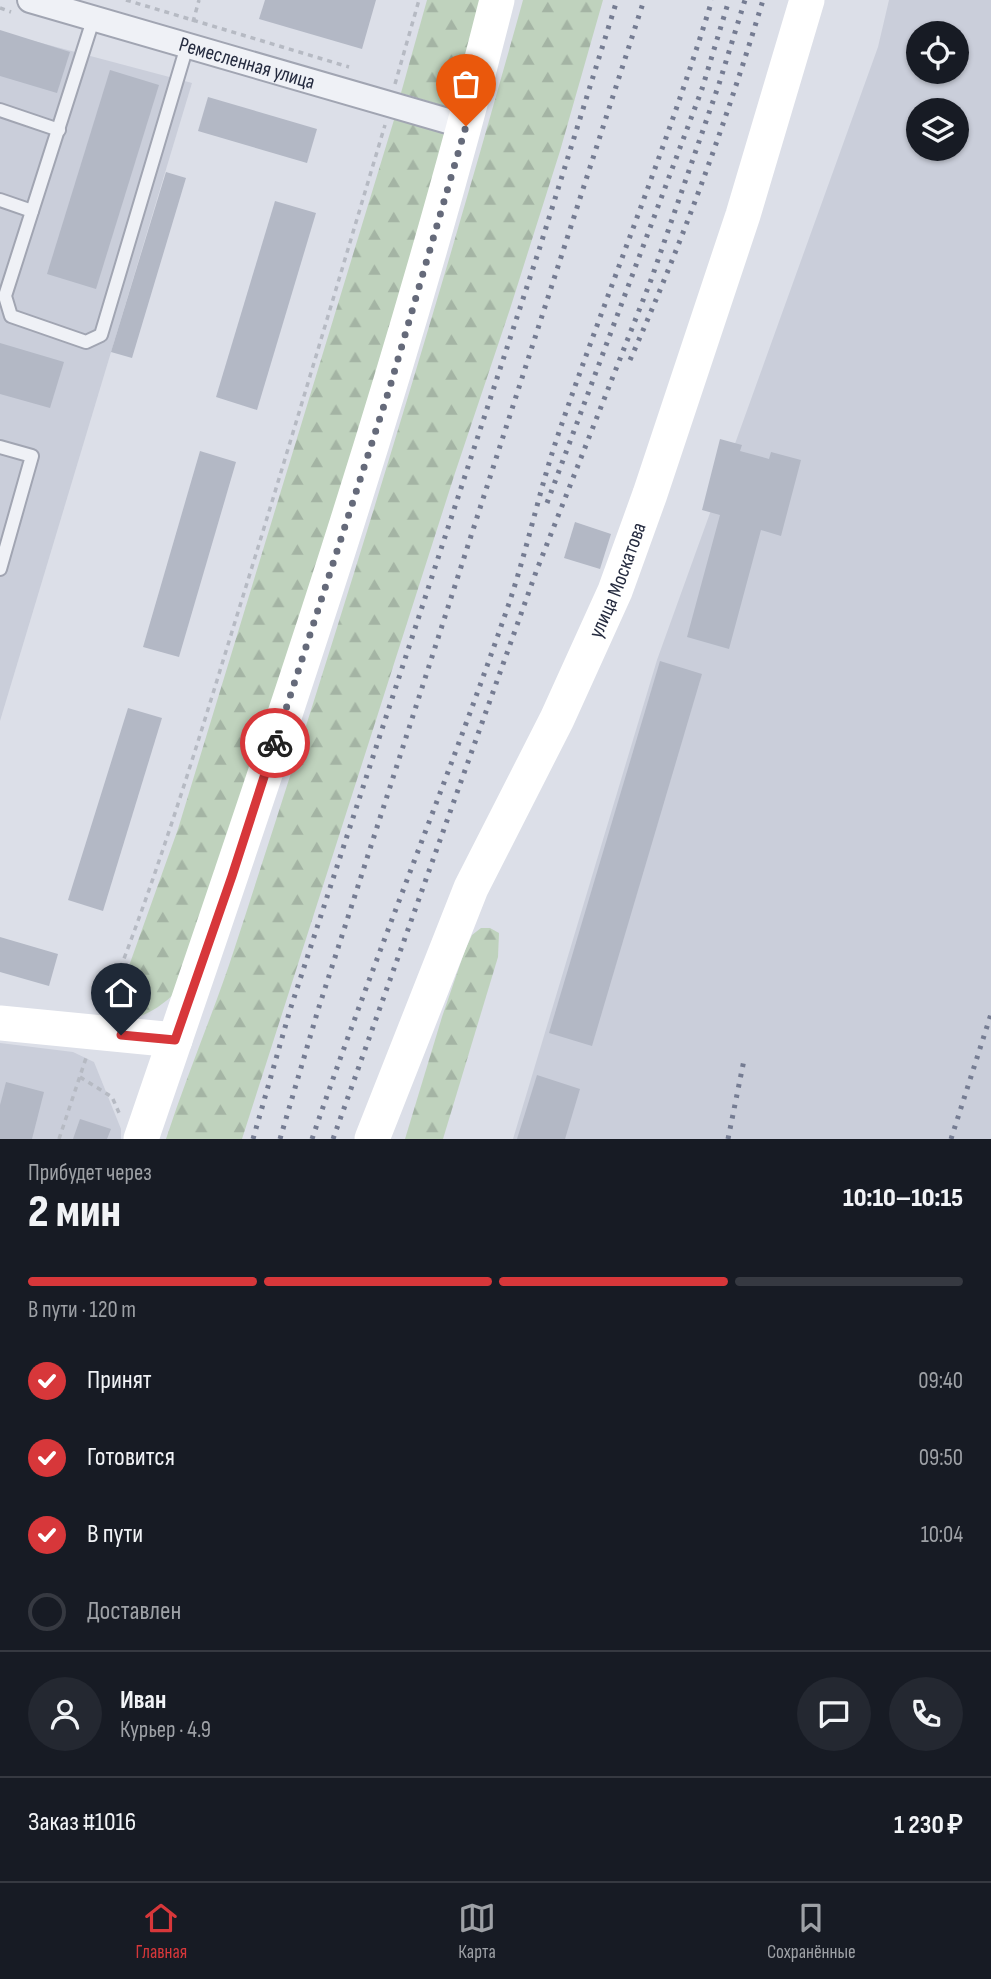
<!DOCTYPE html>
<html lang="ru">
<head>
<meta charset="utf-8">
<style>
  body { margin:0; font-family:"Sofia Sans Condensed",sans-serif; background:#242831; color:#f1f3f6; height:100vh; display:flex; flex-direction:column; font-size:26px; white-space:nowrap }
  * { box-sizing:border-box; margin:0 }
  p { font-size:23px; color:#9ea1a6 }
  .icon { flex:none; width:38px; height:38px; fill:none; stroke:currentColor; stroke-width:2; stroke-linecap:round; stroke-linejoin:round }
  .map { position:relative; height:1139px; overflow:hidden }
  .side { display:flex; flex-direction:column; background:#171b24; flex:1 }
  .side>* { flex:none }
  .fabs { position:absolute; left:906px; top:21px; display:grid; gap:14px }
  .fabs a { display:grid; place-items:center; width:63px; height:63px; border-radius:50%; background:#171b24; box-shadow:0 2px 5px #0004; font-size:35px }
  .pin { position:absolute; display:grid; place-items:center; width:60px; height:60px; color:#fff; margin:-72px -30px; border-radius:50% 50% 50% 0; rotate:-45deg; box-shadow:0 0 7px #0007 }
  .pin .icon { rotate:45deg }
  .courier { position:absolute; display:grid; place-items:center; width:70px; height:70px; margin:-35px; border:5px solid #d7373a; border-radius:50%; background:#fff; color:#222; box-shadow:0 2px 9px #0007 }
  .overview em { font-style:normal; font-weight:800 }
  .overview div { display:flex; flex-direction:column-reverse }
  .overview { display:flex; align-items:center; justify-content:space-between; height:119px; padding:0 28px }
  h1 { font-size:46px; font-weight:800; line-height:52px }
  .bar { display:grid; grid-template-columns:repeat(4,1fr); gap:10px 7px; align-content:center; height:84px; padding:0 28px }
  .bar i { height:9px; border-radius:5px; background:#363941 }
  .bar .active { background:#d7373a }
  .bar p { grid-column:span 4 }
  .line { display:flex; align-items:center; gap:18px; padding:0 28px; border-top:2px solid #363941 }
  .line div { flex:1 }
  .round { display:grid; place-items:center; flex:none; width:74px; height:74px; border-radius:37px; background:#242831 }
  ol { padding:0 28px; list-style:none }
  li { display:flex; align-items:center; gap:21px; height:77px }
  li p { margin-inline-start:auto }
  li .icon { padding:7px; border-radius:50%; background:#d7373a; color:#fff; stroke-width:4 }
  li:last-child { color:#9ea1a6 }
  li i { width:38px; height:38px; border:4px solid #363941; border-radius:50% }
  .dock { display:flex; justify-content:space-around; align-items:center; height:98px; border-top:2px solid #363941; background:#171b24; font-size:19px; color:#9ea1a6 }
  .dock a { display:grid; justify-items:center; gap:4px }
  .dock .active { color:#d7373a }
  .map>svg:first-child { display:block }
</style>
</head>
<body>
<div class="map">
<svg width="991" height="1139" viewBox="0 0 991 1139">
  <defs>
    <pattern id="forest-firs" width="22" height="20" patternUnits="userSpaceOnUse" patternTransform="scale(1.75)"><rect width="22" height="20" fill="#bfd2bd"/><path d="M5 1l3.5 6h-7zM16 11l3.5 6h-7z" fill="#a4b4a4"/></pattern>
  </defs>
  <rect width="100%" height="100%" fill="#dcdfe8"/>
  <!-- built -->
  <g fill="#caceda" fill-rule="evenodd">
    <path d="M889 0H991V1139H513L657 660 878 47ZM919 33H957V72H919ZM919 110H957V149H919Z"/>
    <path d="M0 32 192 83 0 721Z"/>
    <path d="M0 1043 73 1052 94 1062 121 1129V1139H0Z"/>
  </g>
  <!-- forest -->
  <g fill="url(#forest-firs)">
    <path d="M427 0H484L458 110 401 93Z"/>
    <path d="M523 0H603L560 151 510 309 455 473 242 1139H166C187 1074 214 1012 235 947 337 633 435 318 523 0Z"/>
    <path d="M397 110 454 126 322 556 178 990C159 1009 138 1023 110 1019L178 829Z"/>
    <path d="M481 928H490L499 933 498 957 443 1139H405L442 1017 465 950 472 935Z"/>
  </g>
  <!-- building -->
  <g fill="#b3b8c5">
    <path d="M265 0H376L362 49 259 19Z"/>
    <path d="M0 30 70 52 57 93 0 76Z"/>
    <path d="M110 70 159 85 96 289 47 274Z"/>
    <path d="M208 97 317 129 307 163 198 131Z"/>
    <path d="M166 172 186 178 132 358 111 352Z"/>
    <path d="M275 201 316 213 257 410 216 397Z"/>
    <path d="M0 343 64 362 50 408 0 394Z"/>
    <path d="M720 439 742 445 740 451 769 459 771 452 801 460 781 536 761 530 729 649 687 637 720 515 702 510Z"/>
    <path d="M200 451 236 462 179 657 143 647Z"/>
    <path d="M575 522 611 534 600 569 564 558Z"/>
    <path d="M660 661 702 674 592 1046 549 1033Z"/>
    <path d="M128 708 162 718 103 911 68 900Z"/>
    <path d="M0 937 58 954 49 986 0 972Z"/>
    <path d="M537 1075 580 1089 565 1139H517Z"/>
    <path d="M6 1082 44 1092 32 1139H0V1105Z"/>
    <path d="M80 1119 111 1129 107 1139H73Z"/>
  </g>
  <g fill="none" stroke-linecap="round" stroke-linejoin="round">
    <!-- lane casing -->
    <g stroke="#a1a5b2" stroke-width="16">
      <g id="lane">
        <path d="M93 20 5 296 11 316 86 342 101 335 187 46"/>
        <path d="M0 110 59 130"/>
        <path d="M0 200 32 211"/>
        <path d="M0 447 32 456 0 569"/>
      </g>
    </g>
    <!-- street casing -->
    <g stroke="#a1a5b2" stroke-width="28">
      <g id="street">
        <path id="s1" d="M30 0 465 126"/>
      </g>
    </g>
    <!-- path -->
    <g stroke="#b6bac3" stroke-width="3.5" stroke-dasharray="5 5" stroke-linecap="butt">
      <path d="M126 0 349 67"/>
      <path d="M0 8 11 12"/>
      <path d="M193 22 199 0"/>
      <path d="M395 84 419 0"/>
      <path d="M106 1005C154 885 192 762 230 638 283 468 334 296 385 125"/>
      <path d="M80 1077 112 1097 120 1115"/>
      <path d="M59 1139 86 1058"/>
    </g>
    <!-- lane -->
    <use href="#lane" stroke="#eff1f6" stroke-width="12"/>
    <!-- street -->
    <use href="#street" stroke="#eff1f6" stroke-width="24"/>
    <!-- secondary -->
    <g stroke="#fff" stroke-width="35">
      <path d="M0 1023 175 1040"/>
      <path d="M141 1139C270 763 400 386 497 0"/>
      <path id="s2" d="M372 1139 471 888 557 719 615 591 650 494 743 215 807 0"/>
    </g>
    <!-- rail -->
    <g stroke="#757c92" stroke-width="5" stroke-dasharray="3.5 7" stroke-linecap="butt">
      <path d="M630 360C682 243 726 123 763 0"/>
      <path d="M547 503 702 89 729 0"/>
      <path d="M253 1139 290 1010 539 250 617 0"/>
      <path d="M280 1139 318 1010 644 0"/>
      <path d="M312 1139C372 963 444 791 505 615 526 556 538 494 558 435 608 289 667 147 712 0"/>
      <path d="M333 1139 536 572 651 280 719 84 745 0"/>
      <path d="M728 1139 744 1060"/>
      <path d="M951 1139 991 1014"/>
    </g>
  </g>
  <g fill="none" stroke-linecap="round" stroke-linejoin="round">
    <!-- done -->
    <path stroke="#656a7a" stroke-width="7" stroke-dasharray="0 12.6" d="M275 743 389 390 466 126"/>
    <!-- route -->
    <path stroke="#d7373a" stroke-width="9" d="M121 1035 175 1040 232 876 275 743"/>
  </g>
  <g text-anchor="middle" stroke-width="5" stroke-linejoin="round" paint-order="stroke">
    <!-- street labels -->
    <g font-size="21" fill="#252b3f" stroke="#eceef5">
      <text dy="7" stroke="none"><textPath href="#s1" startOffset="226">Ремесленная улица</textPath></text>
      <text dy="7" stroke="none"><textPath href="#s2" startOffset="611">улица Москатова</textPath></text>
    </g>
  </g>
</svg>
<div class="fabs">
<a><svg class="icon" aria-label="locate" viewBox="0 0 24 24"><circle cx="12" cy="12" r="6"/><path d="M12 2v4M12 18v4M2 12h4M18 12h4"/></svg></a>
<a><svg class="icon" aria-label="layers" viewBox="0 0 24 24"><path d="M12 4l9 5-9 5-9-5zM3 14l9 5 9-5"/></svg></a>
</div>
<div class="pin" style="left:466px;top:126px;background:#ea580c"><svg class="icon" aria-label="bag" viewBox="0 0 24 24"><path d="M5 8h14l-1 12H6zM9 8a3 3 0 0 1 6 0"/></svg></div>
<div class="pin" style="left:121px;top:1035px;background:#1f2937"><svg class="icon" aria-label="home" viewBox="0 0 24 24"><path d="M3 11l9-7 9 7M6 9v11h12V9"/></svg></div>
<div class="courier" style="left:275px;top:743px"><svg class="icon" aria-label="bike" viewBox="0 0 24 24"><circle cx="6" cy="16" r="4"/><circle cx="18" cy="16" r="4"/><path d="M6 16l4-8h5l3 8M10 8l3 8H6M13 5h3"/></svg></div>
</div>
<section class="side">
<div class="overview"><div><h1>2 мин</h1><p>Прибудет через</p></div><em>10:10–10:15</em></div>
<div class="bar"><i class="active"></i><i class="active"></i><i class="active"></i><i></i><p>В пути · 120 m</p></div>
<ol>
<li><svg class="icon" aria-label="check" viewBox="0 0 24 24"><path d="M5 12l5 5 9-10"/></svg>Принят<p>09:40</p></li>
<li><svg class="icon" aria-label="check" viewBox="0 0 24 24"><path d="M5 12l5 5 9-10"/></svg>Готовится<p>09:50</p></li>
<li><svg class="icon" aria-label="check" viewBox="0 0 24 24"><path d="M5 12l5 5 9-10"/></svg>В пути<p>10:04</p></li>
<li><i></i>Доставлен</li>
</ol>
<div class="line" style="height:126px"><a class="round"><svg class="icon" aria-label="person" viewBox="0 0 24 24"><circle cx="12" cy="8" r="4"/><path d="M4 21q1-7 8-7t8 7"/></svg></a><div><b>Иван</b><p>Курьер · 4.9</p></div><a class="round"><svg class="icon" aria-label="chat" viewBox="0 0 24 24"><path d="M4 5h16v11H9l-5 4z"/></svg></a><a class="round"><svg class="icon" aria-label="phone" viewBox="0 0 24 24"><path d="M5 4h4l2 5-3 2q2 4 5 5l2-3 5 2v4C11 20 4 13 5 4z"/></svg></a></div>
<div class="line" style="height:91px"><div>Заказ #1016</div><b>1 230 ₽</b></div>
</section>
<nav class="dock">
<a class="active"><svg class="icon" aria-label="home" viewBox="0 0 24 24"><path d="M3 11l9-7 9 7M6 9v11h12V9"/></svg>Главная</a>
<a><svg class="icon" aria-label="map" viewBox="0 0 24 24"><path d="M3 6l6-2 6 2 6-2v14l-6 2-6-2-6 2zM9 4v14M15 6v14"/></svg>Карта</a>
<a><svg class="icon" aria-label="saved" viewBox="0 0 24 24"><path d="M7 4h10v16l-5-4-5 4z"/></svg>Сохранённые</a>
</nav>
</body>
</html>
